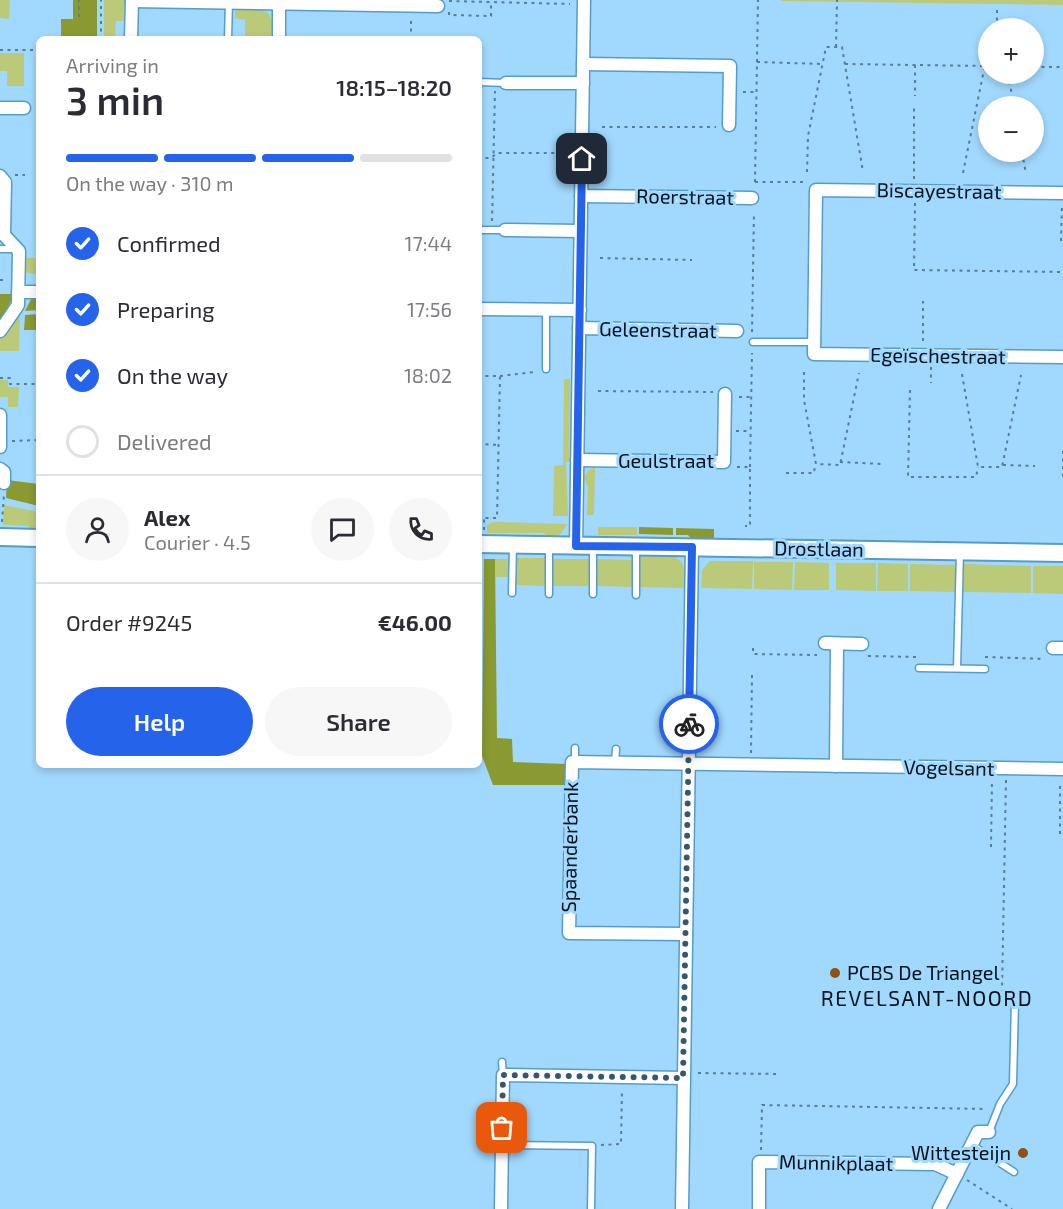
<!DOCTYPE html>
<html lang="en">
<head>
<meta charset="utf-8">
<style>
  body { margin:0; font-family:"Exo 2",sans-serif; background:#f7f7f7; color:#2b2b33; height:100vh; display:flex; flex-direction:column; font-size:22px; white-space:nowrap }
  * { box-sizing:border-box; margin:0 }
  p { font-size:20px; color:#7c7c81 }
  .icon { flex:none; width:33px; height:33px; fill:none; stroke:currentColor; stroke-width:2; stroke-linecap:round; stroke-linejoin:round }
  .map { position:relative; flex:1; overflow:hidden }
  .sheet { position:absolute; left:36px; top:36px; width:446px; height:732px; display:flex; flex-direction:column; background:#fff; border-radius:9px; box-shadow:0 3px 9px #0003 }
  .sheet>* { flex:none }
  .tools { position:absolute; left:978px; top:18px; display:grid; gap:12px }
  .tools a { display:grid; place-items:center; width:66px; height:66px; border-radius:50%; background:#fff; box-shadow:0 3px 9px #0003; font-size:30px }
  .pin { position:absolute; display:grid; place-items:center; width:51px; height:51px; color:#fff; margin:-26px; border-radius:12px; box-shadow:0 3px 9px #0006 }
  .courier { position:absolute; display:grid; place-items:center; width:60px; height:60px; margin:-30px; border:4px solid #2563eb; border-radius:50%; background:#fff; color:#222; box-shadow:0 2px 8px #0007 }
  .head em { font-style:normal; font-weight:600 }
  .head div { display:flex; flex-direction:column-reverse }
  .head { display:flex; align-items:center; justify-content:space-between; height:102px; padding:0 30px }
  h1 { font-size:39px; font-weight:600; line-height:45px }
  .bar { display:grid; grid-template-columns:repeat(4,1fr); gap:9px 6px; align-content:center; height:72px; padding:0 30px }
  .bar i { height:8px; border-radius:4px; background:#e1e1e2 }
  .bar .active { background:#2563eb }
  .bar p { grid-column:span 4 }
  .line { display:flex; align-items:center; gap:15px; padding:0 30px; border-top:2px solid #e1e1e2 }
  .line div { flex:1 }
  .round { display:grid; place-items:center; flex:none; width:63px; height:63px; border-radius:32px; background:#f7f7f7 }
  ol { padding:0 30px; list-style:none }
  li { display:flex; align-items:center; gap:18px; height:66px }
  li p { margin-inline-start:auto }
  li .icon { padding:6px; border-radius:50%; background:#2563eb; color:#fff; stroke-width:4 }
  li:last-child { color:#7c7c81 }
  li i { width:33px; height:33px; border:3px solid #e1e1e2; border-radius:50% }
  .action { display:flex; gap:12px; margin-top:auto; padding:12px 30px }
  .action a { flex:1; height:69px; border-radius:36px; background:#2563eb; color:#fff; font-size:24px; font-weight:600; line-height:69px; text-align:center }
  .action a+a { background:#f7f7f7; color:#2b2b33 }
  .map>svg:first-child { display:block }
</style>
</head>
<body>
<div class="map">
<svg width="1063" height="1209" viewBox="0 0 1063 1209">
  <rect width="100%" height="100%" fill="#a1d9fe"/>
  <!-- green -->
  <g fill="#baca79">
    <path d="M0 0H10L9 19 0 18Z"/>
    <path d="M104 0H127L125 21H116L115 39H104Z"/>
    <path d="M1063 0V5L781 1V0Z"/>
    <path d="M235 9C264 9 274 5 273 39H245V20L235 18Z"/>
    <path d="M0 53H24V86H7V71H0Z"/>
    <path d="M25 258H39V275L24 272Z"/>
    <path d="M13 316H20L19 351H0V340Z"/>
    <path d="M564 379H570L569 462H566L568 516H553L554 466 563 465Z"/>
    <path d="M0 380H8V387H19L18 407H8V397H0Z"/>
    <path d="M595 467 594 515H587L588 487 584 478 588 470Z"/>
    <path d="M4 505 39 512V530H31L28 526 3 525Z"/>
    <path d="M493 522H495L567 524 561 534 548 538 544 533H487V525Z"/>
    <rect x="598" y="527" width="39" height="8"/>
    <path d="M640 554C673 555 686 549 686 588L640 587Z"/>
    <path d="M516 558H546V586L515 585Z"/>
    <path d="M495 559H509V577H496Z"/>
    <rect x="552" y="559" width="37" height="27"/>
    <path d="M597 559 632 560V587L597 586Z"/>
    <path d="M710 561H753L752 589 701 588 702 570Z"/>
    <path d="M754 562H793L792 590 754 589Z"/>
    <path d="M795 562 829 563V590H794Z"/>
    <path d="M836 563H876V591L836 590Z"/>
    <path d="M878 563 908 564V591H877Z"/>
    <path d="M910 564 955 565V592L910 591Z"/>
    <path d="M963 564 1031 566V593L962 592Z"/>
    <path d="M1033 566H1063V594L1033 593Z"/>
  </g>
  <!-- forest -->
  <g fill="#8a9a31">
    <path d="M73 0H97V39H61V19H73Z"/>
    <path d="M0 294H11V301L0 321Z"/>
    <path d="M31 299H39V310L25 311Z"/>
    <path d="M39 314V330H24L25 315Z"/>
    <path d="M7 480 39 484V506L6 498Z"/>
    <path d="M639 527 673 528V535L639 534Z"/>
    <path d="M676 528 714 529V540H692L688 535H676Z"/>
    <path d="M484 559H495L497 738 512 739 513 762 566 764 565 785H493L482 756Z"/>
  </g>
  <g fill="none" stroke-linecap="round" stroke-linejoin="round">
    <!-- lane casing -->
    <g stroke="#559cc8" stroke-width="9">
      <g id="lane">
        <path d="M228 39 229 1"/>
        <path d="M478 82 506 83"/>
        <path d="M478 230H505"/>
        <path d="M0 249H16"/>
        <path d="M753 342H814"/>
        <path d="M546 369V310"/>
        <path d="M512 593 513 546"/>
        <path d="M549 594V546"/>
        <path d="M593 594V547"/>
        <path d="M636 595V548"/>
        <path d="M919 668 985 669"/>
        <path d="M957 668 960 552"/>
        <path d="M575 762V748"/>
        <path d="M615 762 616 749"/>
        <path d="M502 1062 503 1075"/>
        <path d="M989 1132 1000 1104 1013 1084 1015 1001"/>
        <path d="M502 1145 592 1146 591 1209"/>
        <path d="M972 1145 1014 1172"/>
      </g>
    </g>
    <!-- street casing -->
    <g stroke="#559cc8" stroke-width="15">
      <g id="street">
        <path d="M132 1 438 6"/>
        <path d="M131 39 132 0"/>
        <path d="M279 39V0"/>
        <path d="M583 64 730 66 729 125"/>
        <path d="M506 83H583"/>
        <path d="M0 108H24"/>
        <path d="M0 176 5 182 4 235 19 251 18 305 0 331"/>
        <path d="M1063 193 816 190 814 354 1063 357"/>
        <path d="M581 196 752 198"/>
        <path d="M505 230 580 231"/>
        <path d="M18 292H39"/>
        <path d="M478 309 580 310"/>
        <path d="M579 328 737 331"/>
        <path d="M0 415V447"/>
        <path d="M577 460 724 462 725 394"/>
        <path d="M0 469 4 472V483"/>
        <path d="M576 546 584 0"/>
        <path d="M825 643 862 644"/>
        <path d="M1053 648H1063"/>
        <path d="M836 766 837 644"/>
        <path d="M686 934 569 933 572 762 1063 769"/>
        <path d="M501 1209 503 1075 683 1078"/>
        <path d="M682 1209 692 547"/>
        <path d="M759 1209V1162L935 1164 957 1174"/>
        <path d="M939 1209 978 1132H989"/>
      </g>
    </g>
    <!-- secondary casing -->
    <g stroke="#559cc8" stroke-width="20">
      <g id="secondary">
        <path d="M0 537 39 538"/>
        <path d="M478 544 1063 553"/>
      </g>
    </g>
    <!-- path -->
    <g stroke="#577d98" stroke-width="2" stroke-dasharray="3 4.5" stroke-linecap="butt">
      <path d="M449 1 570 4"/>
      <path d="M449 12V15L491 16V3"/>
      <path d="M79 17V0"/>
      <path d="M997 28V6"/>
      <path d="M80 39V36"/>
      <path d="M101 39V0"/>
      <path d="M411 39V18"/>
      <path d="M836 47 837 0"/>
      <path d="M0 50H39"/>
      <path d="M757 62 823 64"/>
      <path d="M845 64 985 66"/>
      <path d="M915 65V96"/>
      <path d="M1034 67H1063"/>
      <path d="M1008 74 1014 106"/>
      <path d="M743 92H755"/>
      <path d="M602 127H716"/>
      <path d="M1022 152 1026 174"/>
      <path d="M478 158H491L497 153H570"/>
      <path d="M807 172 808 136 826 47H842L863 172"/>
      <path d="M963 173 988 50"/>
      <path d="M15 175H25"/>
      <path d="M914 179V107"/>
      <path d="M755 182 758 0"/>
      <path d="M755 182H806"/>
      <path d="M915 203 914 270 1063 272"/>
      <path d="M492 221 495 91"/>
      <path d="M1061 241 1062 205"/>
      <path d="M600 258 692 260"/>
      <path d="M0 280H7"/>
      <path d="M752 332 754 212"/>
      <path d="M923 341V301"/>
      <path d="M931 367V383"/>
      <path d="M804 372V400L816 464 840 465 859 373"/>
      <path d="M962 374 978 467H1002L1021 375"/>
      <path d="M478 376H500L497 518H478"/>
      <path d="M500 376 535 372"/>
      <path d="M0 378H10V384H39"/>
      <path d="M910 390 908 477H976L978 467"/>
      <path d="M598 391 713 392"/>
      <path d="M739 397H751"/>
      <path d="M736 431H751"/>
      <path d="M12 441 39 440"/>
      <path d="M478 444 499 445"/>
      <path d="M1063 451V478"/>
      <path d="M840 462 882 464"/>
      <path d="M1003 465 1035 466"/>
      <path d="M737 467H750V526H745"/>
      <path d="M750 467 752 353"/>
      <path d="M786 473H814L815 465"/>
      <path d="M2 522 4 495"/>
      <path d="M484 530V518"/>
      <path d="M753 648V654L817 655"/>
      <path d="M868 656 919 657"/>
      <path d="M985 657 1045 659"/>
      <path d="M751 753 752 675"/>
      <path d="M1006 780 1002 990 1007 994"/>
      <path d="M1060 834V782"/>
      <path d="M991 847 992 780"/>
      <path d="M698 1073 779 1074"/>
      <path d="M601 1145 621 1144 622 1089"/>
      <path d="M761 1150 762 1105 987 1109"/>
      <path d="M967 1180 1012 1209"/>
    </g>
    <!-- lane -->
    <use href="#lane" stroke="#fff" stroke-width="6"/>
    <!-- street -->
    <use href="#street" stroke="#fff" stroke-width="12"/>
    <!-- secondary -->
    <use href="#secondary" stroke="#fff" stroke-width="16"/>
  </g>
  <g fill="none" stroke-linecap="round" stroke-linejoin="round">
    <!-- done -->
    <path stroke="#38576c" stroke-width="6" stroke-dasharray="0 10.8" d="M502 1128 503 1075 683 1078 689 724"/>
    <!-- route -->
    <path stroke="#2563eb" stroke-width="8" d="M582 159 576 546 692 547 689 724"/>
  </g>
  <!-- markers -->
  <g fill="#905117" stroke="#a1d9fe" stroke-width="2">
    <circle cx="835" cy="973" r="6"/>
    <circle cx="1023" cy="1153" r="6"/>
  </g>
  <g text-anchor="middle" stroke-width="6" stroke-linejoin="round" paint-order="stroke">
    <!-- street labels -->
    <g font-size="20" fill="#00111e" stroke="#a1d9fe">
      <text transform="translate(939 191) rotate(1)" y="7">Biscayestraat</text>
      <text transform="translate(685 197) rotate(1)" y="7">Roerstraat</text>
      <text transform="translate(658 330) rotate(1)" y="7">Geleenstraat</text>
      <text transform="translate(938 356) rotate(1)" y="7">Egeïschestraat</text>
      <text x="666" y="468">Geulstraat</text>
      <text transform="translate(819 549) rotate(1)" y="7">Drostlaan</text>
      <text transform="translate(949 768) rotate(1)" y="7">Vogelsant</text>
      <text transform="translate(570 847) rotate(-89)" y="7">Spaanderbank</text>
      <text transform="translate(836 1163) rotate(1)" y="7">Munnikplaat</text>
    </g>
    <!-- poi labels -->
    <g font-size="20" fill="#00111e" stroke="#a1d9fe" text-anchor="start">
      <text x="847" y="980">PCBS De Triangel</text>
      <text x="1011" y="1160" text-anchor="end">Wittesteijn</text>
    </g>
    <!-- neighbourhood labels -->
    <g font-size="21" letter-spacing="1.5" fill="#00111e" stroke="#a1d9fe">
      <text x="927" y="1006">REVELSANT-NOORD</text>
    </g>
  </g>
</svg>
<div class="tools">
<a>+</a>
<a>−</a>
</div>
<div class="pin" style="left:502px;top:1128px;background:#ea580c"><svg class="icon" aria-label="bag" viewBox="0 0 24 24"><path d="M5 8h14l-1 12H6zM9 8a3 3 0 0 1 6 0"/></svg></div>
<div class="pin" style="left:582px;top:159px;background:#1f2937"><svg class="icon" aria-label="home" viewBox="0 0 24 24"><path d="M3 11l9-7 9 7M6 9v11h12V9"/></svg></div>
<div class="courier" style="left:689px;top:724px"><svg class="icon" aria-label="bike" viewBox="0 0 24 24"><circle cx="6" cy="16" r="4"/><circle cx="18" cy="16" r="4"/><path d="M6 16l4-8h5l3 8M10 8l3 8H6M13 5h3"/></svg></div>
<section class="sheet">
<div class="head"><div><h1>3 min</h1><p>Arriving in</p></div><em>18:15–18:20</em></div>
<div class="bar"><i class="active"></i><i class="active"></i><i class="active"></i><i></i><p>On the way · 310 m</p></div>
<ol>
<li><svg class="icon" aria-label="check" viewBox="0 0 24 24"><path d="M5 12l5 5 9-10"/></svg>Confirmed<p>17:44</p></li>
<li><svg class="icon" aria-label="check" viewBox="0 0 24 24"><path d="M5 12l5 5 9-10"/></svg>Preparing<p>17:56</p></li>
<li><svg class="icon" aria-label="check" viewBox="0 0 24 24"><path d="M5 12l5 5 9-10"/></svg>On the way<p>18:02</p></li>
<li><i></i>Delivered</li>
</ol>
<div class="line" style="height:108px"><a class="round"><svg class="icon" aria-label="person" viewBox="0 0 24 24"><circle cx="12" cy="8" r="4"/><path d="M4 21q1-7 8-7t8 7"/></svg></a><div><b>Alex</b><p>Courier · 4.5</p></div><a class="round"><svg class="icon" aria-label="chat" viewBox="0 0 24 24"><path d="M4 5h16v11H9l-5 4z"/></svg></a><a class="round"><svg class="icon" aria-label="phone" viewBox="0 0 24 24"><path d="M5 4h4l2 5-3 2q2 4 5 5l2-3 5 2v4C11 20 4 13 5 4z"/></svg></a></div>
<div class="line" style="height:78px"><div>Order #9245</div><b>€46.00</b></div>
<div class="action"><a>Help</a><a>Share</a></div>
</section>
</div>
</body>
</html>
